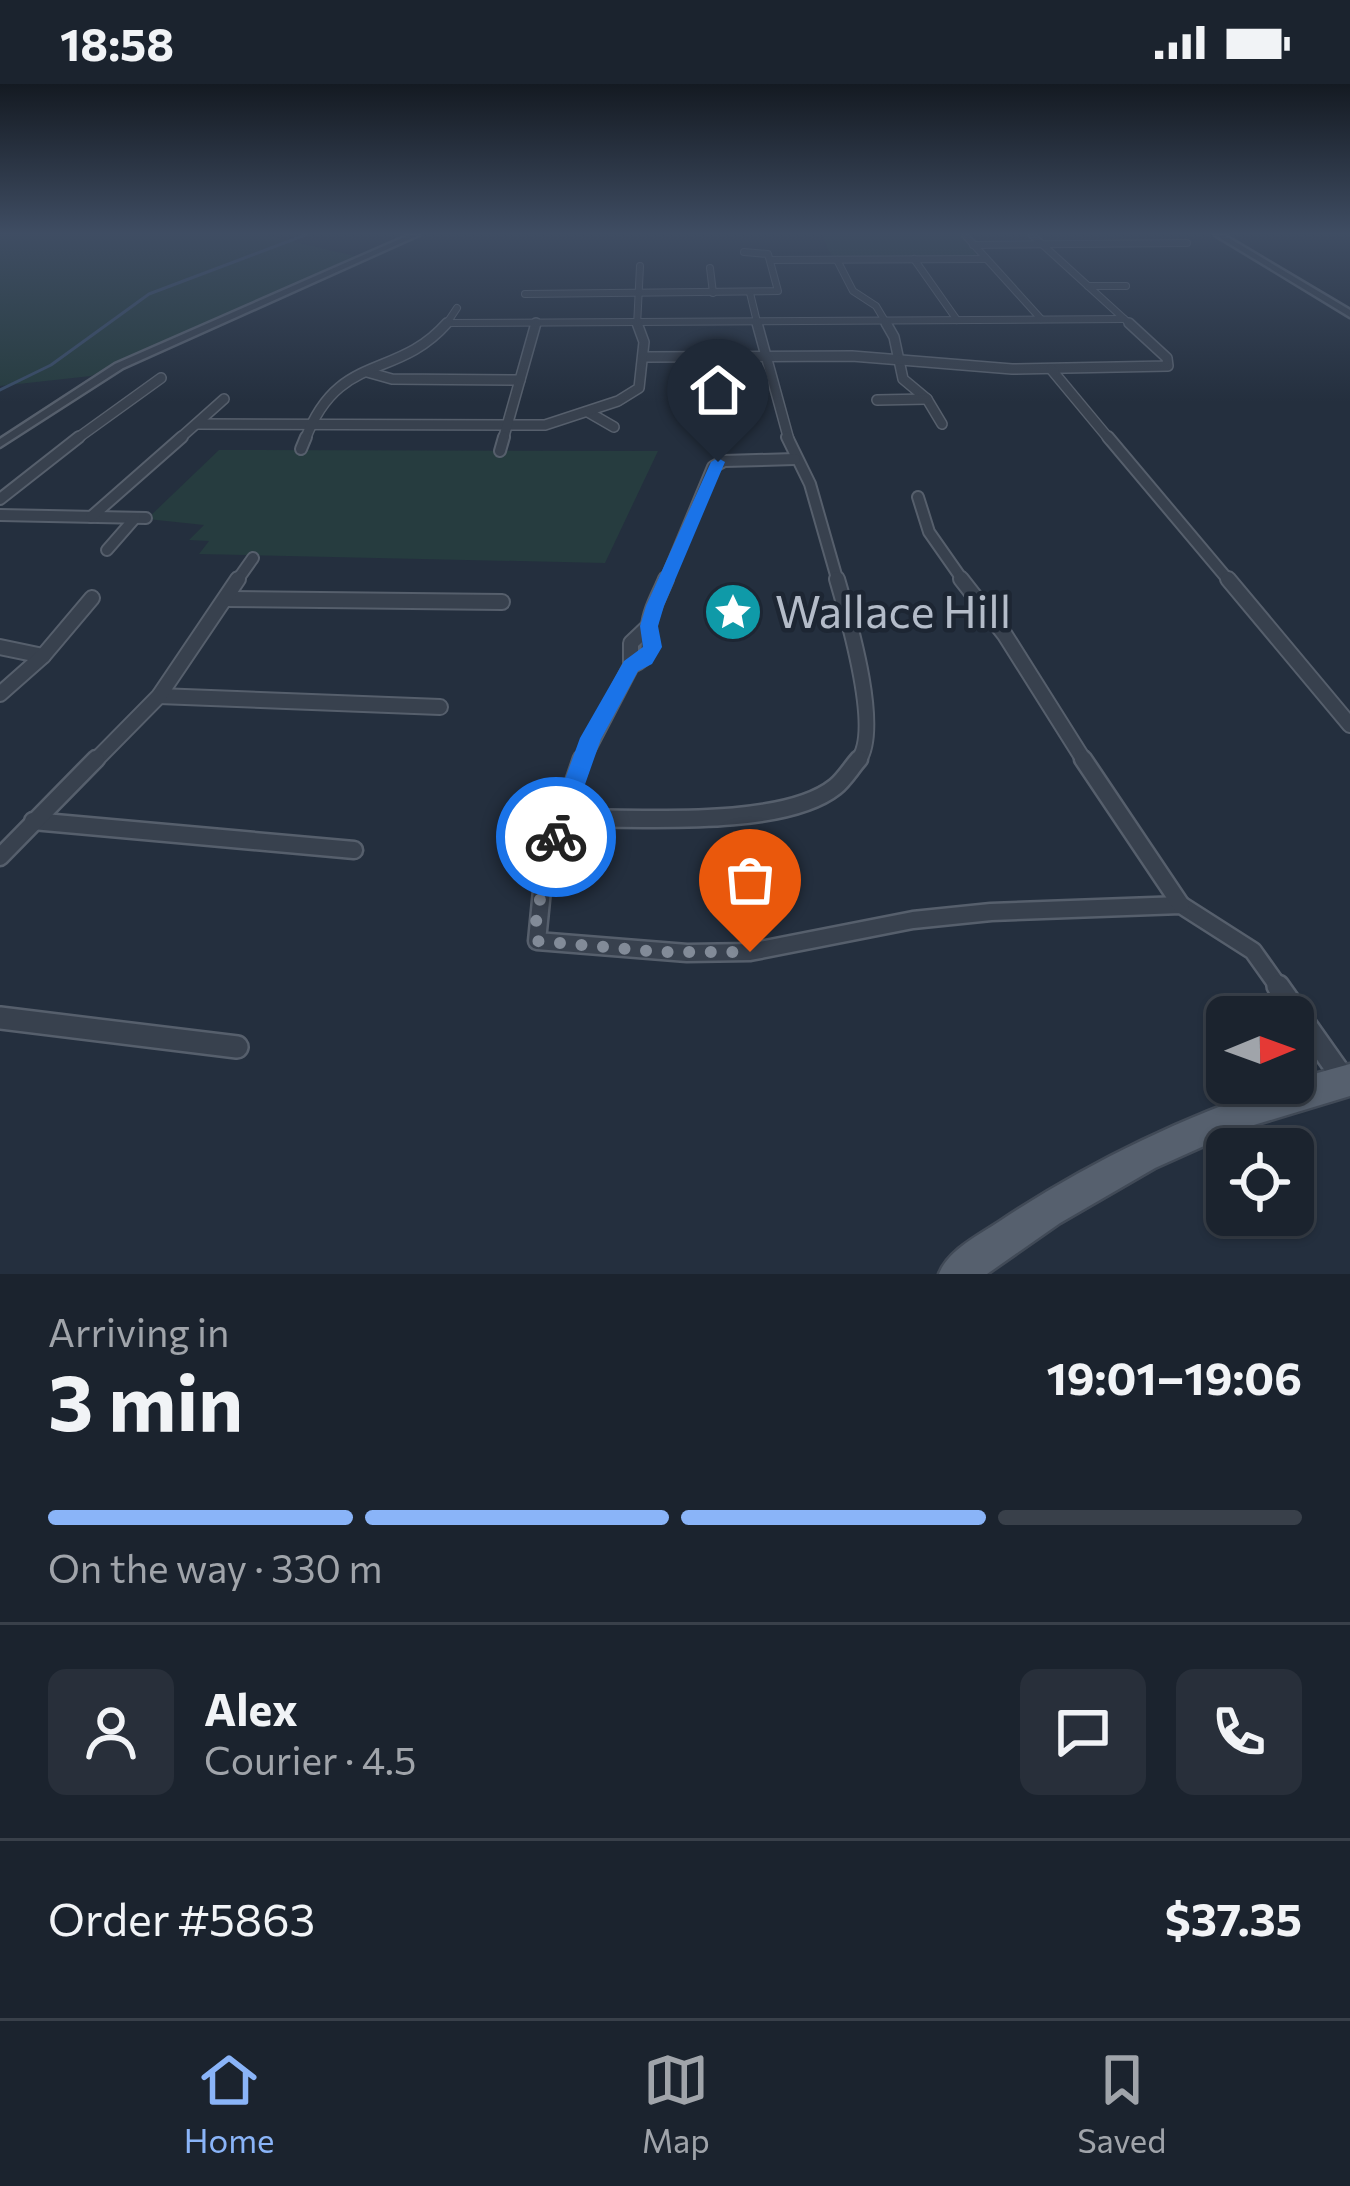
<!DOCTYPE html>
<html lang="en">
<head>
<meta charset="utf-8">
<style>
  body { margin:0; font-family:Commissioner,sans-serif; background:#282f3a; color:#f1f3f6; height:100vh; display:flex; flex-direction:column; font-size:45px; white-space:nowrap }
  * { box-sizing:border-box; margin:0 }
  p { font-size:39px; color:#a0a4aa }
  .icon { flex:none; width:66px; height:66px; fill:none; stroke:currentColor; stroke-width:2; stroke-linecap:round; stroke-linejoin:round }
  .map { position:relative; height:1190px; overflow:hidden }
  .sheet { display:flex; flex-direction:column; background:#1b232e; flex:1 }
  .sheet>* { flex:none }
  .needle { width:78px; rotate:89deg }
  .tools { position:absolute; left:1206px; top:912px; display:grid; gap:24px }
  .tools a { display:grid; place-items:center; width:108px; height:108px; border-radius:18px; background:#1b232e; box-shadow:0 3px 9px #0004,0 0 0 3px #39404a; font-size:60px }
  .pin { position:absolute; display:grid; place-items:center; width:102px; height:102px; color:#fff; margin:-123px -51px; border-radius:50% 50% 50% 0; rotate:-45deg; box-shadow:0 0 12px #0007 }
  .pin .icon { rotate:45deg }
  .courier { position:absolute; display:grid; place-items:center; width:120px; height:120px; margin:-60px; border:9px solid #1a73e8; border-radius:50%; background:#fff; color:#222; box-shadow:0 3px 15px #0007 }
  .head em { font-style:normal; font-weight:700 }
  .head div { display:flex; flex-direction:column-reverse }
  .head { display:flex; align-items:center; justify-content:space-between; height:204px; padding:0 48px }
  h1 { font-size:78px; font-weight:700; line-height:90px }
  .bar { display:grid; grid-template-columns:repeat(4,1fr); gap:18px 12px; align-content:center; height:144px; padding:0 48px }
  .bar i { height:15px; border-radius:9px; background:#39404a }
  .bar .active { background:#8ab4f8 }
  .bar p { grid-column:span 4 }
  .line { display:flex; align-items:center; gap:30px; padding:0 48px; border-top:3px solid #39404a }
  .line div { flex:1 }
  .round { display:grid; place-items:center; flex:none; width:126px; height:126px; border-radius:18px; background:#282f3a }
  .status { display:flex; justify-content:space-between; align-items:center; height:84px; padding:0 60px; background:#1b232e; direction:ltr }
  .status svg { height:33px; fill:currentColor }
  .tab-bar { display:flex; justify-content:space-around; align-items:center; height:168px; border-top:3px solid #39404a; background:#1b232e; font-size:33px; color:#a0a4aa }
  .tab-bar a { display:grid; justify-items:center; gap:6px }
  .tab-bar .active { color:#8ab4f8 }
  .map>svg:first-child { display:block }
</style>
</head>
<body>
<div class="status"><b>18:58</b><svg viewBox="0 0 49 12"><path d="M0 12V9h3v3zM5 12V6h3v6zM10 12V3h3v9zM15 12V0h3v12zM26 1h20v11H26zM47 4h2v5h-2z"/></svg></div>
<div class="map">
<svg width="1350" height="1190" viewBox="0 0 1350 1190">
  <rect width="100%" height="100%" fill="#242f3e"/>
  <!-- green -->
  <g fill="#263c3f">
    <path d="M0 151H265L359 173 91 292 0 302Z"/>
    <path d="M822 151H960L978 172 832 173Z"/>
    <path d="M219 366 658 367 605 479 199 470 209 457 189 456 204 441 147 435Z"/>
  </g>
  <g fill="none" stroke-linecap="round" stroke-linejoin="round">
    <!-- stream -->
    <path stroke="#394c67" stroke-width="3" d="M0 306 51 281 149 210 305 151"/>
    <!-- minor-far5 casing -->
    <g stroke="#565f6c" stroke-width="8">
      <g id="minor-far5">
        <path d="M965 151 1041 235"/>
        <path d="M1032 151 1132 242"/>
        <path d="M973 161 1187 159"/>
        <path d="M914 175 957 236"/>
        <path d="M770 176 986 175"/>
        <path d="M837 176 853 207 876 222 888 242"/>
        <path d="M710 184 713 209"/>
        <path d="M1088 202H1126"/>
        <path d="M750 209 758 242"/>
        <path d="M525 210 778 207 768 170 744 168"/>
        <path d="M449 239 1124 235"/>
        <path d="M445 242 457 224"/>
        <path d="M535 242 536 238"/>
        <path d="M637 242 640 182"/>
      </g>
    </g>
    <!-- minor-far4 casing -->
    <g stroke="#565f6c" stroke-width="12">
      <g id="minor-far4">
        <path d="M757 239 789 356"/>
        <path d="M886 239 894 253 903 295 927 315 942 340"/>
        <path d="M644 273 852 272 1012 285 1168 282 1167 274 1129 239"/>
        <path d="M1051 285 1110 356"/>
        <path d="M367 288 392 295 520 296"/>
        <path d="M877 316 927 315"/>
        <path d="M588 328 614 343"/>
        <path d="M197 340 545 341 618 317 639 304 644 258 637 239"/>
        <path d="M75 356 161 294"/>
        <path d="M178 356 224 315"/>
        <path d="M305 356C338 267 396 297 447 239"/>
        <path d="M503 356 536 239"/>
      </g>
    </g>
    <!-- minor-far3 casing -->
    <g stroke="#565f6c" stroke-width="14">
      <g id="minor-far3">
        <path d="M787 353 810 400 838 498"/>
        <path d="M1108 353 1230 498"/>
        <path d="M301 365 306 353"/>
        <path d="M500 367 504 353"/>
        <path d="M918 413 929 448 964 498"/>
        <path d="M0 415 79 353"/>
        <path d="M0 431 146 434"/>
        <path d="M91 433 182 353"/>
        <path d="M107 466 135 434"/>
        <path d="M236 498 253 474"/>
        <path d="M665 498 713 383 724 377 795 375"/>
      </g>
    </g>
    <!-- minor-far2 casing -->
    <g stroke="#565f6c" stroke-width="18">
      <g id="minor-far2">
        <path d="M837 495C848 533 883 649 857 678"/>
        <path d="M961 495 1005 551 1085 678"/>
        <path d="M1228 495 1350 641"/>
        <path d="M227 515 502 518"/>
        <path d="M0 563 43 572"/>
        <path d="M631 582V559L649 542"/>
        <path d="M0 610 43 572 92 514"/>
        <path d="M159 612 440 623"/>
        <path d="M94 678 159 612 238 495"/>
        <path d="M581 678 631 582C654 571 648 564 649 542 650 527 660 510 666 495"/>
      </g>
    </g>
    <!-- minor-far1 casing -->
    <g stroke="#565f6c" stroke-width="21">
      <g id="minor-far1">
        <path d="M582 675 544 786 537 857 687 869 750 868 913 836 991 828 1181 821 1253 867 1280 905"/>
        <path d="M1083 675 1181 821"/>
        <path d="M561 734C630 733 781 746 835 703 844 696 851 684 859 675"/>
        <path d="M33 737 354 766"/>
        <path d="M0 773 96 675"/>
      </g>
    </g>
    <!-- minor casing -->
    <g stroke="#565f6c" stroke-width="26">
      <g id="minor">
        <path d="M1278 902 1345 997"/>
        <path d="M0 934 237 963"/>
      </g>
    </g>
    <!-- tertiary casing -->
    <g stroke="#565f6c" stroke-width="5">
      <g id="tertiary">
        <path d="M409 151H419L123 284 0 363V355L115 280Z"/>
        <path d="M1215 151H1224L1350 226V233Z"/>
      </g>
    </g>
    <!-- primary casing -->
    <g stroke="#414a57" stroke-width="5">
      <path id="primary" d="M1350 980V1012L1244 1044 1155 1084 1060 1139 987 1190H939C948 1166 979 1151 1000 1137 1110 1064 1228 1012 1350 980Z"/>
    </g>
    <!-- minor-far5 -->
    <use href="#minor-far5" stroke="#38414e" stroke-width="6"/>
    <!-- minor-far4 -->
    <use href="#minor-far4" stroke="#38414e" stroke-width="9"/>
    <!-- minor-far3 -->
    <use href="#minor-far3" stroke="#38414e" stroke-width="10"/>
    <!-- minor-far2 -->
    <use href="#minor-far2" stroke="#38414e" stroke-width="14"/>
    <!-- minor-far1 -->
    <use href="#minor-far1" stroke="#38414e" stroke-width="16"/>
    <!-- minor -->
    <use href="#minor" stroke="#38414e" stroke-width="21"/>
    <!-- tertiary -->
    <use href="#tertiary" fill="#38414e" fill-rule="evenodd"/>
    <!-- primary -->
    <use href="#primary" fill="#56606e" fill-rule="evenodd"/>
  </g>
  <!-- sky -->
  <linearGradient id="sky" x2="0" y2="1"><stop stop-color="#141a22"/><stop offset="0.47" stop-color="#3f4d63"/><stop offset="1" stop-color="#3f4d63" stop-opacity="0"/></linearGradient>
  <rect width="1350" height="318" fill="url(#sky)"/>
  <!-- route -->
  <path fill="#1a73e8" d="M718 374 725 378 664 522 658 542 662 563 652 580 638 587 601 655 564 760H548L544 753 580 654 624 577 643 563 640 542 646 522 711 378Z"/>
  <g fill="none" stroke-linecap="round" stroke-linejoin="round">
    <!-- done -->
    <path stroke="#828b98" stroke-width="12" stroke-dasharray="0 21.6" d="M556 753 536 831 537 857 661 868H750"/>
  </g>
  <!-- icons -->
  <defs>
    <g id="sight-disc" transform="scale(3)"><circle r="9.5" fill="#0f9aa8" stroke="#1d2633"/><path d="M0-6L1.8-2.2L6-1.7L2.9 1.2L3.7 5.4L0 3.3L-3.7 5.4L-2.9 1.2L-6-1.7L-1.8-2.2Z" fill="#fff"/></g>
  </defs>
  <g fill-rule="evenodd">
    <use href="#sight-disc" x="733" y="528"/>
  </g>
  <g text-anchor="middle" stroke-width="9" stroke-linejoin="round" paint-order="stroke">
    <!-- poi labels -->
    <g font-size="45" fill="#b4bcc9" stroke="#1d2633" text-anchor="start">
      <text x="775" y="544">Wallace Hill</text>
    </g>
  </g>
</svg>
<div class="tools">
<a><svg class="needle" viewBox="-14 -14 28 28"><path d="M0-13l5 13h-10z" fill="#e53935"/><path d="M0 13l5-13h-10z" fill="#a0a4aa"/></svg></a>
<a><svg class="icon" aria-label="locate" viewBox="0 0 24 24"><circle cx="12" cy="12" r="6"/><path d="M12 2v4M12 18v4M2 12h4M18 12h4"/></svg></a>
</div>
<div class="pin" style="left:750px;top:868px;background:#ea580c"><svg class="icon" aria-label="bag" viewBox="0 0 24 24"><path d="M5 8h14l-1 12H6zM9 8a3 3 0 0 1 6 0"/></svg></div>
<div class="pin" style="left:718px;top:378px;background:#1f2937"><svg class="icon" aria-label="home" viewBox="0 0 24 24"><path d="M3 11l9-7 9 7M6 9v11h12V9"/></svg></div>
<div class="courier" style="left:556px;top:753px"><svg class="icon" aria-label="bike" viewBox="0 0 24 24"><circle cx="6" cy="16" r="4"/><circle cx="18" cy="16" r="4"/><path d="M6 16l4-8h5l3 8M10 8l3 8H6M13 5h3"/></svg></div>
</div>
<section class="sheet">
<div class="head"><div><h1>3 min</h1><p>Arriving in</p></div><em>19:01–19:06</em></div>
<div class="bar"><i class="active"></i><i class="active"></i><i class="active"></i><i></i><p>On the way · 330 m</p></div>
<div class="line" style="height:216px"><a class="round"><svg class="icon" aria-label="person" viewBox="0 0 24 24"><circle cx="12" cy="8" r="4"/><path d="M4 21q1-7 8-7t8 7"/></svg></a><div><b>Alex</b><p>Courier · 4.5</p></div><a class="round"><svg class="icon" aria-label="chat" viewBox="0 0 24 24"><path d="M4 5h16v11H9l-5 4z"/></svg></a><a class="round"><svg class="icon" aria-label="phone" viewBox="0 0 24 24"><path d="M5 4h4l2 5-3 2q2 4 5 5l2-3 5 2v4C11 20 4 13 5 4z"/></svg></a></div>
<div class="line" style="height:156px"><div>Order #5863</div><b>$37.35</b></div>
</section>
<nav class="tab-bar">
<a class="active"><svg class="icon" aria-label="home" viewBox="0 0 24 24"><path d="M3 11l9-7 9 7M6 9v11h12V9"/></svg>Home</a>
<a><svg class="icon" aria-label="map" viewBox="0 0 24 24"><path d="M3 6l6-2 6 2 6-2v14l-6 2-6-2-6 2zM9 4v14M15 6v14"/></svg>Map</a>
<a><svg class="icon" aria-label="saved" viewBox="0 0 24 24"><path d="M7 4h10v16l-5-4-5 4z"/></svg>Saved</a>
</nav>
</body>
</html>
